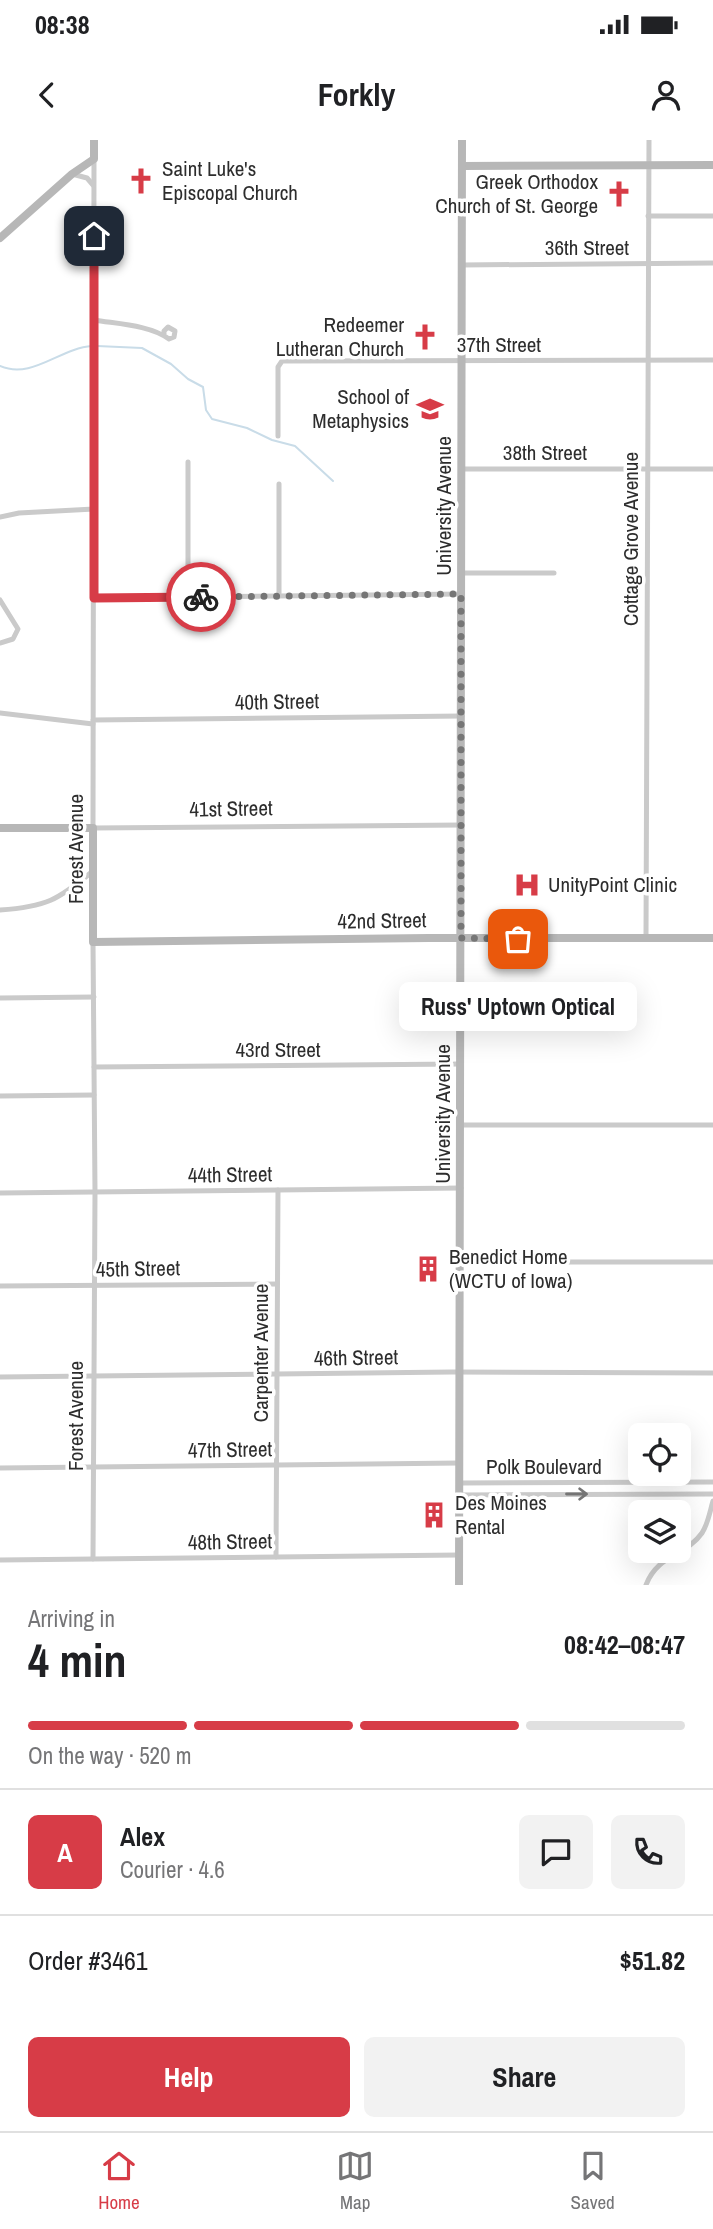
<!DOCTYPE html>
<html lang="en">
<head>
<meta charset="utf-8">
<style>
  body { margin:0; font-family:"Archivo Narrow",sans-serif; background:#f2f2f2; color:#202124; height:100vh; display:flex; flex-direction:column; font-size:26px; white-space:nowrap }
  * { box-sizing:border-box; margin:0 }
  p { font-size:23px; color:#757577 }
  .icon { flex:none; width:38px; height:38px; fill:none; stroke:currentColor; stroke-width:2; stroke-linecap:round; stroke-linejoin:round }
  .map { position:relative; height:1445px; overflow:hidden }
  .drawer { display:flex; flex-direction:column; background:#fff; flex:1 }
  .drawer>* { flex:none }
  .controls { position:absolute; left:628px; top:1283px; display:grid; gap:14px }
  .controls a { display:grid; place-items:center; width:63px; height:63px; border-radius:10px; background:#fff; box-shadow:0 7px 28px #0002; font-size:35px }
  .pin { position:absolute; display:grid; place-items:center; width:60px; height:60px; color:#fff; margin:-30px; border-radius:14px; box-shadow:0 4px 10px #0006 }
  .courier { position:absolute; display:grid; place-items:center; width:70px; height:70px; margin:-35px; border:5px solid #d73c47; border-radius:50%; background:#fff; color:#222; box-shadow:0 2px 9px #0007 }
  .bubble { position:absolute; height:49px; border-radius:10px; background:#fff; box-shadow:0 7px 28px #0002; font-size:23px; font-weight:800; line-height:49px; text-align:center }
  .headline em { font-style:normal; font-weight:800 }
  .headline div { display:flex; flex-direction:column-reverse }
  .headline { display:flex; align-items:center; justify-content:space-between; height:119px; padding:0 28px }
  h1 { font-size:46px; font-weight:800; line-height:52px }
  .bar { display:grid; grid-template-columns:repeat(4,1fr); gap:10px 7px; align-content:center; height:84px; padding:0 28px }
  .bar i { height:9px; border-radius:5px; background:#e0e0e0 }
  .bar .active { background:#d73c47 }
  .bar p { grid-column:span 4 }
  .line { display:flex; align-items:center; gap:18px; padding:0 28px; border-top:2px solid #e0e0e0 }
  .line div { flex:1 }
  .round { display:grid; place-items:center; flex:none; width:74px; height:74px; border-radius:10px; background:#f2f2f2 }
  .button { display:flex; gap:14px; margin-top:auto; padding:14px 28px }
  .button a { flex:1; height:80px; border-radius:10px; background:#d73c47; color:#fff; font-size:28px; font-weight:800; line-height:80px; text-align:center }
  .button a+a { background:#f2f2f2; color:#202124 }
  .status { display:flex; justify-content:space-between; align-items:center; height:49px; padding:0 35px; background:#fff; direction:ltr }
  .status svg { height:19px; fill:currentColor }
  header { display:flex; justify-content:space-between; align-items:center; height:91px; padding:0 28px; background:#fff; font-size:32px; font-weight:800 }
  .menu { display:flex; justify-content:space-around; align-items:center; height:98px; border-top:2px solid #e0e0e0; background:#fff; font-size:19px; color:#757577 }
  .menu a { display:grid; justify-items:center; gap:4px }
  .menu .active { color:#d73c47 }
  .map>svg:first-child { display:block }
</style>
</head>
<body>
<div class="status"><b>08:38</b><svg viewBox="0 0 49 12"><path d="M0 12V9h3v3zM5 12V6h3v6zM10 12V3h3v9zM15 12V0h3v12zM26 1h20v11H26zM47 4h2v5h-2z"/></svg></div>
<header><svg class="icon" aria-label="back" viewBox="0 0 24 24"><path d="M15 5l-7 7 7 7"/></svg>Forkly<svg class="icon" aria-label="person" viewBox="0 0 24 24"><circle cx="12" cy="8" r="4"/><path d="M4 21q1-7 8-7t8 7"/></svg></header>
<div class="map">
<svg width="713" height="1445" viewBox="0 0 713 1445">
  <rect width="100%" height="100%" fill="#fff"/>
  <g fill="none" stroke-linecap="round" stroke-linejoin="round">
    <!-- stream -->
    <g stroke="#c9dce8" stroke-width="2">
      <path d="M97 206 142 208 171 224 188 239 203 247 206 270 212 279 247 288 272 300 295 306 333 341"/>
      <path d="M0 226C32 240 60 208 92 206"/>
    </g>
    <!-- street -->
    <g stroke="#cacaca" stroke-width="5">
      <path d="M94 19 93 688 462 685"/>
      <path d="M72 34 87 38 93 45"/>
      <path d="M648 76H713"/>
      <path d="M462 125 713 123"/>
      <path d="M94 180C118 184 150 185 169 199L174 197 175 191 168 187 164 191V195"/>
      <path d="M278 296V227L282 221 713 220"/>
      <path d="M188 322V457"/>
      <path d="M462 329H713"/>
      <path d="M279 344V456"/>
      <path d="M0 377 19 373 94 369"/>
      <path d="M462 433H554"/>
      <path d="M94 458 462 454"/>
      <path d="M0 460 18 489 13 499 0 503"/>
      <path d="M0 573 93 584"/>
      <path d="M93 580 462 576"/>
      <path d="M0 770C46 767 58 760 93 731"/>
      <path d="M646 798 649 0"/>
      <path d="M93 802 95 1052 93 1419"/>
      <path d="M0 858 94 857"/>
      <path d="M94 927 461 924"/>
      <path d="M0 956 94 955"/>
      <path d="M461 985H713"/>
      <path d="M0 1053 461 1048"/>
      <path d="M460 1122H713"/>
      <path d="M0 1146 277 1144"/>
      <path d="M0 1237 452 1232 713 1233"/>
      <path d="M0 1328 460 1323"/>
      <path d="M460 1343 713 1342"/>
      <path d="M460 1355 713 1354"/>
      <path d="M276 1417 278 1050"/>
      <path d="M0 1420 459 1415"/>
      <path d="M646 1445C658 1414 686 1416 702 1393 708 1384 710 1371 713 1361"/>
    </g>
    <!-- secondary -->
    <g stroke="#b7b7b7" stroke-width="8">
      <path d="M462 26 713 25"/>
      <path d="M0 98 72 34 94 19V0"/>
      <path d="M0 688H93V802L429 798H713"/>
      <path d="M459 1445 462 0"/>
    </g>
  </g>
  <!-- one-way arrows -->
  <defs><path id="oneway-shaft" d="M-6 0H5M1.5-3L5.5 0L1.5 3" fill="none" stroke-width="1.6" stroke-linecap="round" stroke-linejoin="round" transform="scale(1.75)"/></defs>
  <use stroke="#747474" href="#oneway-shaft" transform="translate(577 1354)"/>
  <g fill="none" stroke-linecap="round" stroke-linejoin="round">
    <!-- done -->
    <path stroke="#767676" stroke-width="7" stroke-dasharray="0 12.6" d="M201 457 461 454V798L518 799"/>
    <!-- route -->
    <path stroke="#d73c47" stroke-width="9" d="M94 96V458L201 457"/>
  </g>
  <!-- icons -->
  <defs>
    <g id="church-bare" transform="scale(2.1)"><path d="M-1.2-6h2.4v3.5h3.3v2.4h-3.3V6h-2.4V-.1h-3.3v-2.4h3.3Z" fill="#d73c47" stroke="#fff" stroke-width="2.5" paint-order="stroke"/></g>
    <g id="school-bare" transform="scale(2.1)"><path d="M0-5L7-2L0 1L-7-2ZM-4 1L0 2.5L4 1V4Q0 6-4 4Z" fill="#d73c47" stroke="#fff" stroke-width="2.5" paint-order="stroke"/></g>
    <g id="hospital-bare" transform="scale(2.1)"><path d="M-5-5h3v3.5h4V-5h3V5h-3V1.5h-4V5h-3Z" fill="#d73c47" stroke="#fff" stroke-width="2.5" paint-order="stroke"/></g>
    <g id="building-bare" transform="scale(2.1)"><path d="M-4-6H4V6H1V3H-1V6H-4ZM-2.5-4.3h1.7v1.8h-1.7ZM.8-4.3h1.7v1.8H.8ZM-2.5-1h1.7V.8h-1.7ZM.8-1h1.7V.8H.8Z" fill="#d73c47" stroke="#fff" stroke-width="2.5" paint-order="stroke"/></g>
  </defs>
  <g fill-rule="evenodd">
    <use href="#church-bare" x="141" y="41"/>
    <use href="#church-bare" x="619" y="54"/>
    <use href="#church-bare" x="425" y="197"/>
    <use href="#school-bare" x="430" y="269"/>
    <use href="#hospital-bare" x="527" y="745"/>
    <use href="#building-bare" x="428" y="1129"/>
    <use href="#building-bare" x="434" y="1375"/>
  </g>
  <g text-anchor="middle" stroke-width="7" stroke-linejoin="round" paint-order="stroke">
    <!-- poi labels -->
    <g font-size="21" fill="#2d2d2d" stroke="#fff" text-anchor="start">
      <text x="162" y="36">Saint Luke's<tspan x="162" dy="24">Episcopal Church</tspan></text>
      <text x="598" y="49" text-anchor="end">Greek Orthodox<tspan x="598" dy="24">Church of St. George</tspan></text>
      <text x="404" y="192" text-anchor="end">Redeemer<tspan x="404" dy="24">Lutheran Church</tspan></text>
      <text x="409" y="264" text-anchor="end">School of<tspan x="409" dy="24">Metaphysics</tspan></text>
      <text x="548" y="752">UnityPoint Clinic</text>
      <text x="449" y="1124">Benedict Home<tspan x="449" dy="24">(WCTU of Iowa)</tspan></text>
      <text x="455" y="1370">Des Moines<tspan x="455" dy="24">Rental</tspan></text>
    </g>
    <!-- street labels -->
    <g font-size="21" fill="#2d2d2d" stroke="#fff">
      <text x="587" y="115">36th Street</text>
      <text x="499" y="212">37th Street</text>
      <text x="545" y="320">38th Street</text>
      <text transform="translate(444 366) rotate(-90)" y="7">University Avenue</text>
      <text transform="translate(631 399) rotate(-90)" y="7">Cottage Grove Avenue</text>
      <text transform="translate(277 562) rotate(-1)" y="7">40th Street</text>
      <text transform="translate(231 669) rotate(-1)" y="7">41st Street</text>
      <text transform="translate(76 709) rotate(-90)" y="7">Forest Avenue</text>
      <text transform="translate(382 781) rotate(-1)" y="7">42nd Street</text>
      <text x="278" y="917">43rd Street</text>
      <text transform="translate(443 974) rotate(-90)" y="7">University Avenue</text>
      <text transform="translate(230 1035) rotate(-1)" y="7">44th Street</text>
      <text transform="translate(138 1129) rotate(-1)" y="7">45th Street</text>
      <text transform="translate(261 1213) rotate(-90)" y="7">Carpenter Avenue</text>
      <text transform="translate(356 1218) rotate(-1)" y="7">46th Street</text>
      <text transform="translate(76 1276) rotate(-90)" y="7">Forest Avenue</text>
      <text transform="translate(230 1310) rotate(-1)" y="7">47th Street</text>
      <text x="544" y="1334">Polk Boulevard</text>
      <text transform="translate(230 1402) rotate(-1)" y="7">48th Street</text>
    </g>
  </g>
</svg>
<div class="controls">
<a><svg class="icon" aria-label="locate" viewBox="0 0 24 24"><circle cx="12" cy="12" r="6"/><path d="M12 2v4M12 18v4M2 12h4M18 12h4"/></svg></a>
<a><svg class="icon" aria-label="layers" viewBox="0 0 24 24"><path d="M12 4l9 5-9 5-9-5zM3 14l9 5 9-5"/></svg></a>
</div>
<div class="pin" style="left:518px;top:799px;background:#ea580c"><svg class="icon" aria-label="bag" viewBox="0 0 24 24"><path d="M5 8h14l-1 12H6zM9 8a3 3 0 0 1 6 0"/></svg></div>
<div class="pin" style="left:94px;top:96px;background:#1f2937"><svg class="icon" aria-label="home" viewBox="0 0 24 24"><path d="M3 11l9-7 9 7M6 9v11h12V9"/></svg></div>
<div class="courier" style="left:201px;top:457px"><svg class="icon" aria-label="bike" viewBox="0 0 24 24"><circle cx="6" cy="16" r="4"/><circle cx="18" cy="16" r="4"/><path d="M6 16l4-8h5l3 8M10 8l3 8H6M13 5h3"/></svg></div>
<div class="bubble" style="left:399px;top:842px;width:238px">Russ' Uptown Optical</div>
</div>
<section class="drawer">
<div class="headline"><div><h1>4 min</h1><p>Arriving in</p></div><em>08:42–08:47</em></div>
<div class="bar"><i class="active"></i><i class="active"></i><i class="active"></i><i></i><p>On the way · 520 m</p></div>
<div class="line" style="height:126px"><b class="round" style="background:#d73c47;color:#fff">A</b><div><b>Alex</b><p>Courier · 4.6</p></div><a class="round"><svg class="icon" aria-label="chat" viewBox="0 0 24 24"><path d="M4 5h16v11H9l-5 4z"/></svg></a><a class="round"><svg class="icon" aria-label="phone" viewBox="0 0 24 24"><path d="M5 4h4l2 5-3 2q2 4 5 5l2-3 5 2v4C11 20 4 13 5 4z"/></svg></a></div>
<div class="line" style="height:91px"><div>Order #3461</div><b>$51.82</b></div>
<div class="button"><a>Help</a><a>Share</a></div>
</section>
<nav class="menu">
<a class="active"><svg class="icon" aria-label="home" viewBox="0 0 24 24"><path d="M3 11l9-7 9 7M6 9v11h12V9"/></svg>Home</a>
<a><svg class="icon" aria-label="map" viewBox="0 0 24 24"><path d="M3 6l6-2 6 2 6-2v14l-6 2-6-2-6 2zM9 4v14M15 6v14"/></svg>Map</a>
<a><svg class="icon" aria-label="saved" viewBox="0 0 24 24"><path d="M7 4h10v16l-5-4-5 4z"/></svg>Saved</a>
</nav>
</body>
</html>
